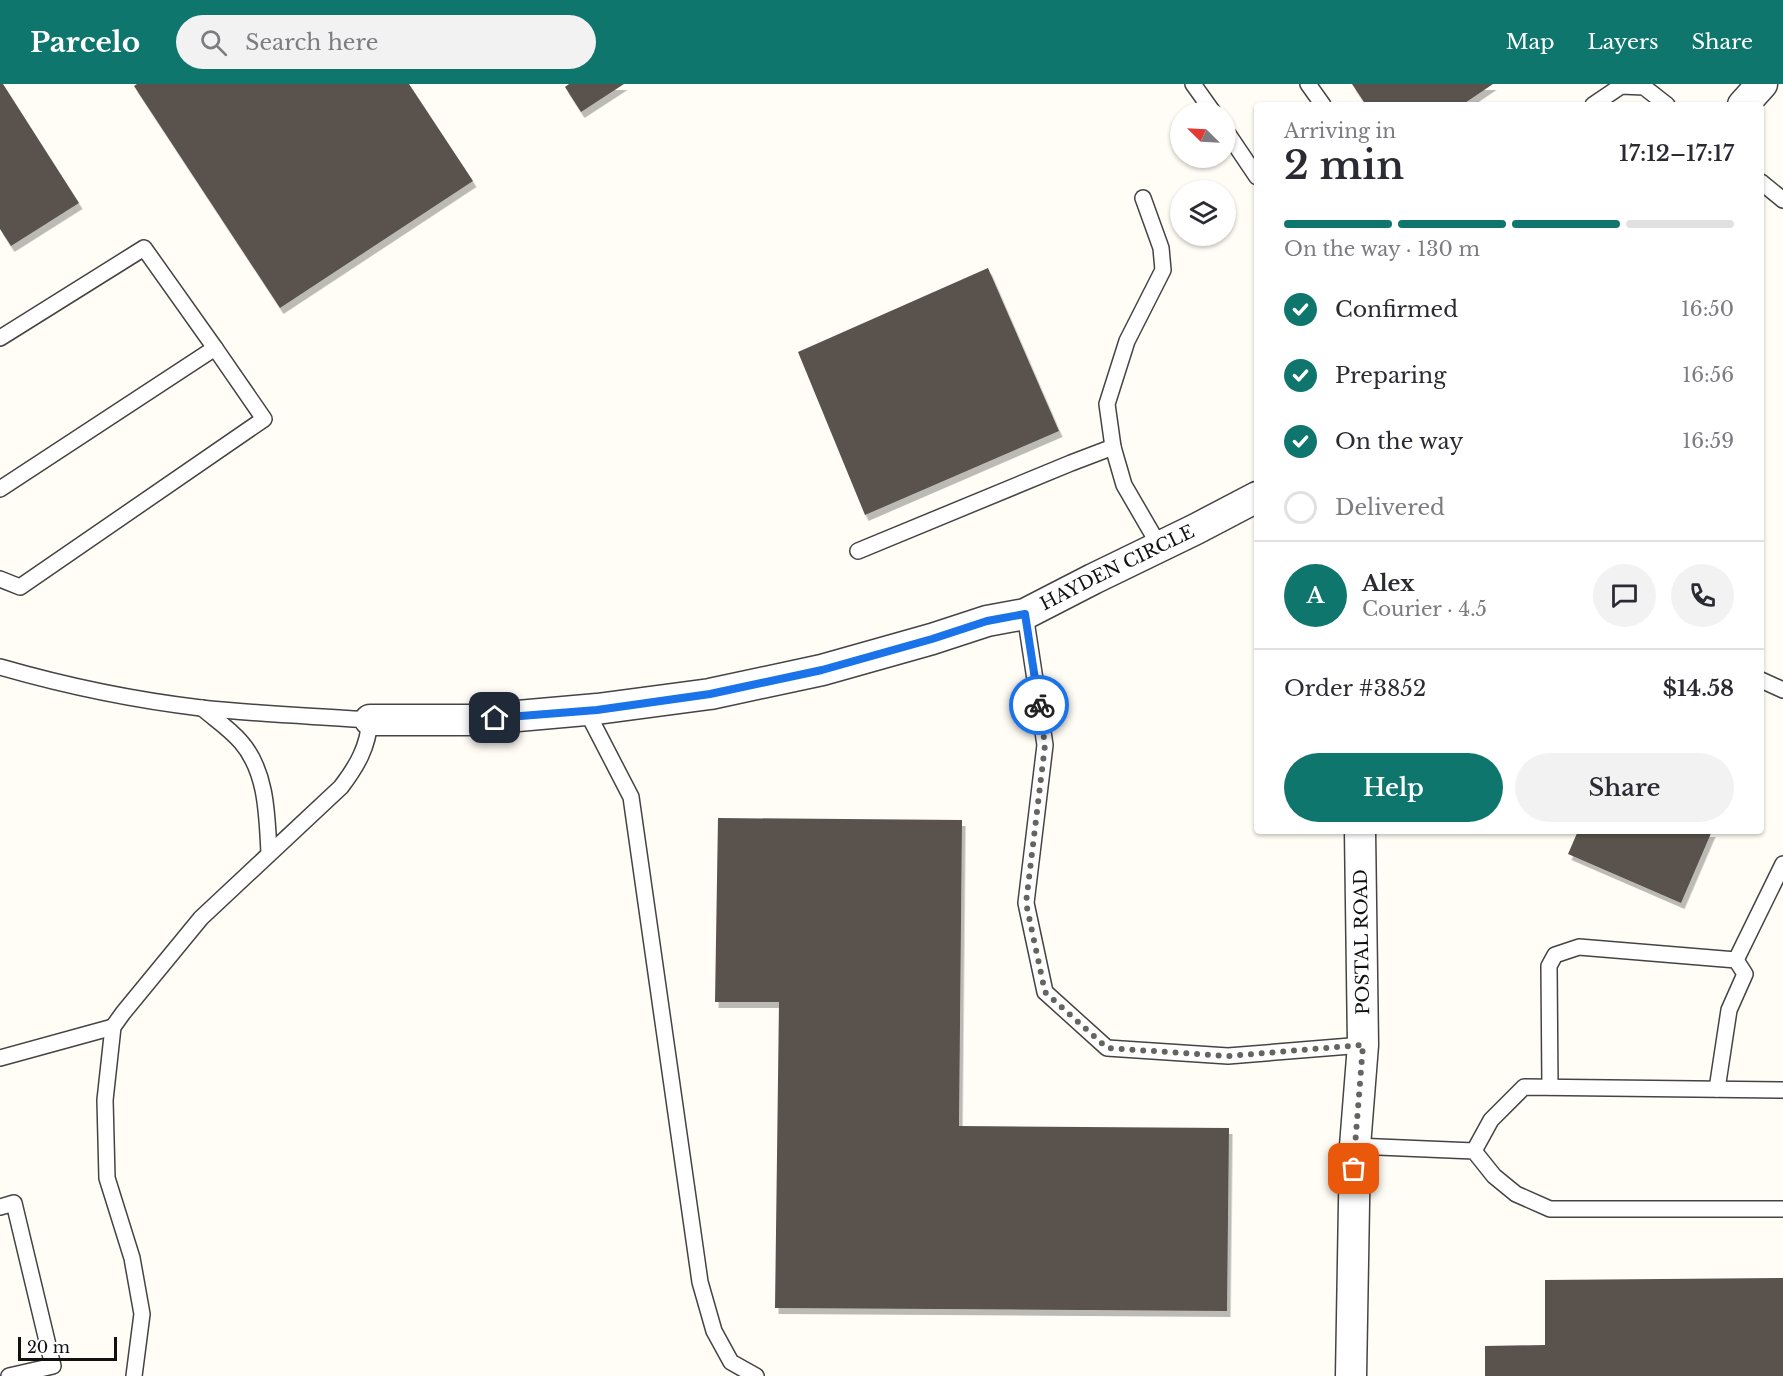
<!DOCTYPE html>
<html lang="en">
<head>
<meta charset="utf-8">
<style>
  body { margin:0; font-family:"Libre Baskerville",serif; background:#f2f2f3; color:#2b2b33; height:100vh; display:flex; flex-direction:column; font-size:22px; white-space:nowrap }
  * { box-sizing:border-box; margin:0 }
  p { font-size:20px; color:#7c7c81 }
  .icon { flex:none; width:33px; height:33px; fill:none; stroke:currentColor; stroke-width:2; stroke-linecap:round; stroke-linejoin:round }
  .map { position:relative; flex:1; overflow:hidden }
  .drawer { position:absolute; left:1254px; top:18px; width:510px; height:732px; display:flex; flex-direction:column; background:#fff; border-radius:6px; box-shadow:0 2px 4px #0004 }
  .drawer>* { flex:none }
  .needle { width:39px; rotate:294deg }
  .controls { position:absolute; left:1170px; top:18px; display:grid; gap:12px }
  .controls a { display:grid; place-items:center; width:66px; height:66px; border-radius:50%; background:#fff; box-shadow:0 2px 4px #0004; font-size:30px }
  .scale { position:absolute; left:18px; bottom:15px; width:99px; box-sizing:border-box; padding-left:6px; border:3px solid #111; border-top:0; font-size:16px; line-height:21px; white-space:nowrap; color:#111; -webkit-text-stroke:4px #fff; paint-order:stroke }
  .pin { position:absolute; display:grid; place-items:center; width:51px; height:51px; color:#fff; margin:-26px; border-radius:12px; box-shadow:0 3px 9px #0006 }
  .courier { position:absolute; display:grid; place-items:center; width:60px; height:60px; margin:-30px; border:4px solid #1a73e8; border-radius:50%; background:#fff; color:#222; box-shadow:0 2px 8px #0007 }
  .summary em { font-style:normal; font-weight:600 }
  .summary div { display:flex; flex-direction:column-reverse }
  .summary { display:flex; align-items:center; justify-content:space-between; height:102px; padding:0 30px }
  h1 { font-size:39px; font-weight:600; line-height:45px }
  .bar { display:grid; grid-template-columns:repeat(4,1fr); gap:9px 6px; align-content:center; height:72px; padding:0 30px }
  .bar i { height:8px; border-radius:4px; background:#e1e1e2 }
  .bar .on { background:#0f766e }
  .bar p { grid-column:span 4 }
  .line { display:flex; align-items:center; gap:15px; padding:0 30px; border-top:2px solid #e1e1e2 }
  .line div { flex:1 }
  .round { display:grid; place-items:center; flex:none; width:63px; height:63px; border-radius:32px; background:#f2f2f3 }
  ol { padding:0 30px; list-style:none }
  li { display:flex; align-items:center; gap:18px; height:66px }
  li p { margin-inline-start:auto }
  li .icon { padding:6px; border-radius:50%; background:#0f766e; color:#fff; stroke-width:4 }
  li:last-child { color:#7c7c81 }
  li i { width:33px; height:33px; border:3px solid #e1e1e2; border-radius:50% }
  .button { display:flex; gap:12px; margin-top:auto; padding:12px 30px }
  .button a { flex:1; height:69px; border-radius:36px; background:#0f766e; color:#fff; font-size:24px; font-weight:600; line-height:69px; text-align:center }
  .button a+a { background:#f2f2f3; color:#2b2b33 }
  header { display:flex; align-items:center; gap:36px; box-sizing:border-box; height:84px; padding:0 30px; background:#0f766e; color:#fff }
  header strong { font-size:28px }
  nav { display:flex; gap:33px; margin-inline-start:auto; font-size:21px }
  .search { width:420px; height:54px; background:#f2f2f3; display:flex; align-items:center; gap:15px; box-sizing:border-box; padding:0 21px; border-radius:33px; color:#7c7c81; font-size:22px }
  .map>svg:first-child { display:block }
</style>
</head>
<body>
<header>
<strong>Parcelo</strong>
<div class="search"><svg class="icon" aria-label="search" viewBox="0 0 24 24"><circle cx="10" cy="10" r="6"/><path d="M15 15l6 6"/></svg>Search here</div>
<nav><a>Map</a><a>Layers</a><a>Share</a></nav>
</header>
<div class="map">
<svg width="1783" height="1292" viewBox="0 0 1783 1292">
  <defs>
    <filter id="shadow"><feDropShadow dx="3.5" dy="6" stdDeviation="0" flood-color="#0004"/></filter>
  </defs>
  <rect width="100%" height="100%" fill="#fffdf5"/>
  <!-- building -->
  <g fill="#5a524d" filter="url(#shadow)">
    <path d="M0 0H3L79 119 11 162 0 145Z"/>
    <path d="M137 0H409L473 97 280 224 134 2Z"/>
    <path d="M569 0H624L581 28 565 3Z"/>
    <path d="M1352 0H1493L1462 21H1366Z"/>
    <path d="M988 184 1059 347 865 431 798 268Z"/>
    <path d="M718 734 962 736 959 1042 1229 1044 1227 1227 775 1224 779 918H715Z"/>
    <path d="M1578 747H1712L1681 819 1568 770Z"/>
    <path d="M1783 1194V1292H1485V1262L1545 1261V1196Z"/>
  </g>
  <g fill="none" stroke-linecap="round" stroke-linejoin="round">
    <!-- lane casing -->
    <g stroke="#444" stroke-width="18">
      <g id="lane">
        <path d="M1193 0 1213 28"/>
        <path d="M1308 0 1323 21"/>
        <path d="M1593 21 1621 2 1644 3 1667 21"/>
        <path d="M1226 47 1257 93"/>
        <path d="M1761 98 1783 116"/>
        <path d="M1143 114 1161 164 1163 186 1127 257 1107 320 1113 363 1124 401 1160 463"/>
        <path d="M0 254 144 164 215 264"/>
        <path d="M0 405 215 264 264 335 20 503 0 495"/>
        <path d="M858 467 1071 379 1113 363"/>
        <path d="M1025 530 1045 661 1026 819 1045 908 1107 964 1228 972 1363 961"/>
        <path d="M0 583C66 602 133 616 201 624 257 630 314 632 370 636 368 663 357 682 341 703L201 834 123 929 113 943 105 1016 107 1094 132 1174 142 1230 134 1292"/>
        <path d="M1761 596 1783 606"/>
        <path d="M202 624C215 635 230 645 241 658 267 688 267 732 269 769"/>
        <path d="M586 626 631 713 700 1198 714 1247 731 1278 756 1292"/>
        <path d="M1736 876 1783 780"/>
        <path d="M0 974 113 943"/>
        <path d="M1550 1003 1549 882 1555 871 1579 863 1736 876 1745 890 1729 926 1717 1005"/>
        <path d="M1355 1062 1474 1067 1494 1092 1516 1110 1550 1125H1783"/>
        <path d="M1474 1067 1491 1036 1524 1003 1783 1006"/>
        <path d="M0 1123 14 1119 53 1282 9 1292"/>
      </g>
    </g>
    <!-- street casing -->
    <g stroke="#444" stroke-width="33">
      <g id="street">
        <path d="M1743 21 1762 0"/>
        <path id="s1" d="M370 636H472L597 625 710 610 822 586 932 555 987 537 1025 530 1093 495 1196 445 1257 413"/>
        <path d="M1351 1292 1355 1062 1363 961 1360 747"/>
      </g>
    </g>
    <!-- lane -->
    <use href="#lane" stroke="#fff" stroke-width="15"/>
    <!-- street -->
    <use href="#street" stroke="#fff" stroke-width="30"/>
  </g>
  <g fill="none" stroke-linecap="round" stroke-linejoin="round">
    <!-- done -->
    <path stroke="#646461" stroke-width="6" stroke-dasharray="0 10.8" d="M1039 621 1045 661 1026 819 1045 908 1107 964 1228 972 1363 961 1355 1062 1354 1085"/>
    <!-- route -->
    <path stroke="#1a73e8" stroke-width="8" d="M495 634 597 626 710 610 822 586 932 555 987 537 1025 530 1039 621"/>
  </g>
  <g text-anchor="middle" stroke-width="6" stroke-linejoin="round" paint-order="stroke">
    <!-- street labels -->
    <g font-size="18" fill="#111" stroke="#fff">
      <text dy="6" stroke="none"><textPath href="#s1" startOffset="770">HAYDEN CIRCLE</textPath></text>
      <text transform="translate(1362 858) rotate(-91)" y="6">POSTAL ROAD</text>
    </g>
  </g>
</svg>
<div class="controls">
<a><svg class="needle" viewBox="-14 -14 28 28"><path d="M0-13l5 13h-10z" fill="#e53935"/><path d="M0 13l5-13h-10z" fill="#7c7c81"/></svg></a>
<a><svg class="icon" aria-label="layers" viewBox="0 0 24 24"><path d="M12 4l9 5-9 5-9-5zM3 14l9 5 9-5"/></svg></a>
</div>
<div class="scale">20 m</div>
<div class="pin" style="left:1354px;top:1085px;background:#ea580c"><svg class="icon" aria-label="bag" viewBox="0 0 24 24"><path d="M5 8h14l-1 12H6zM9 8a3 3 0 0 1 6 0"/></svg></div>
<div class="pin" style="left:495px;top:634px;background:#1f2937"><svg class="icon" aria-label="home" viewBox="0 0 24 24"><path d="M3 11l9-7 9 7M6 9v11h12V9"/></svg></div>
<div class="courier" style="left:1039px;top:621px"><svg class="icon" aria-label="bike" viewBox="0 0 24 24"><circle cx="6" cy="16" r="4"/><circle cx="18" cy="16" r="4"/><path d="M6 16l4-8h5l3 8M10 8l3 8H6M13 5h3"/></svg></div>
<section class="drawer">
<div class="summary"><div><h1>2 min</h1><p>Arriving in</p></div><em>17:12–17:17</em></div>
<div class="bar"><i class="on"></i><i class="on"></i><i class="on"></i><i></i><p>On the way · 130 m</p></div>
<ol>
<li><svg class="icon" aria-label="check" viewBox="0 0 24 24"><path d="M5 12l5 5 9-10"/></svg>Confirmed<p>16:50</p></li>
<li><svg class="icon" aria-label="check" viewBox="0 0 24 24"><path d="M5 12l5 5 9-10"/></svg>Preparing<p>16:56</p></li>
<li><svg class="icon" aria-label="check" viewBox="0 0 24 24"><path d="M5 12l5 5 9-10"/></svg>On the way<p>16:59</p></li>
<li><i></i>Delivered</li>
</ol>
<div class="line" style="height:108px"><b class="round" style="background:#0f766e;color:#fff">A</b><div><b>Alex</b><p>Courier · 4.5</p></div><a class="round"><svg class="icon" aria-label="chat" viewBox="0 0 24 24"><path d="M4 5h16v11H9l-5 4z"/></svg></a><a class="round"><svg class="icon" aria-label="phone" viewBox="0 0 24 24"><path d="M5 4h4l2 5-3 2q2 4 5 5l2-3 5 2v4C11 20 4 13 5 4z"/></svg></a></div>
<div class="line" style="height:78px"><div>Order #3852</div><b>$14.58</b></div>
<div class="button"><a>Help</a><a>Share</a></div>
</section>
</div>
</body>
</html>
